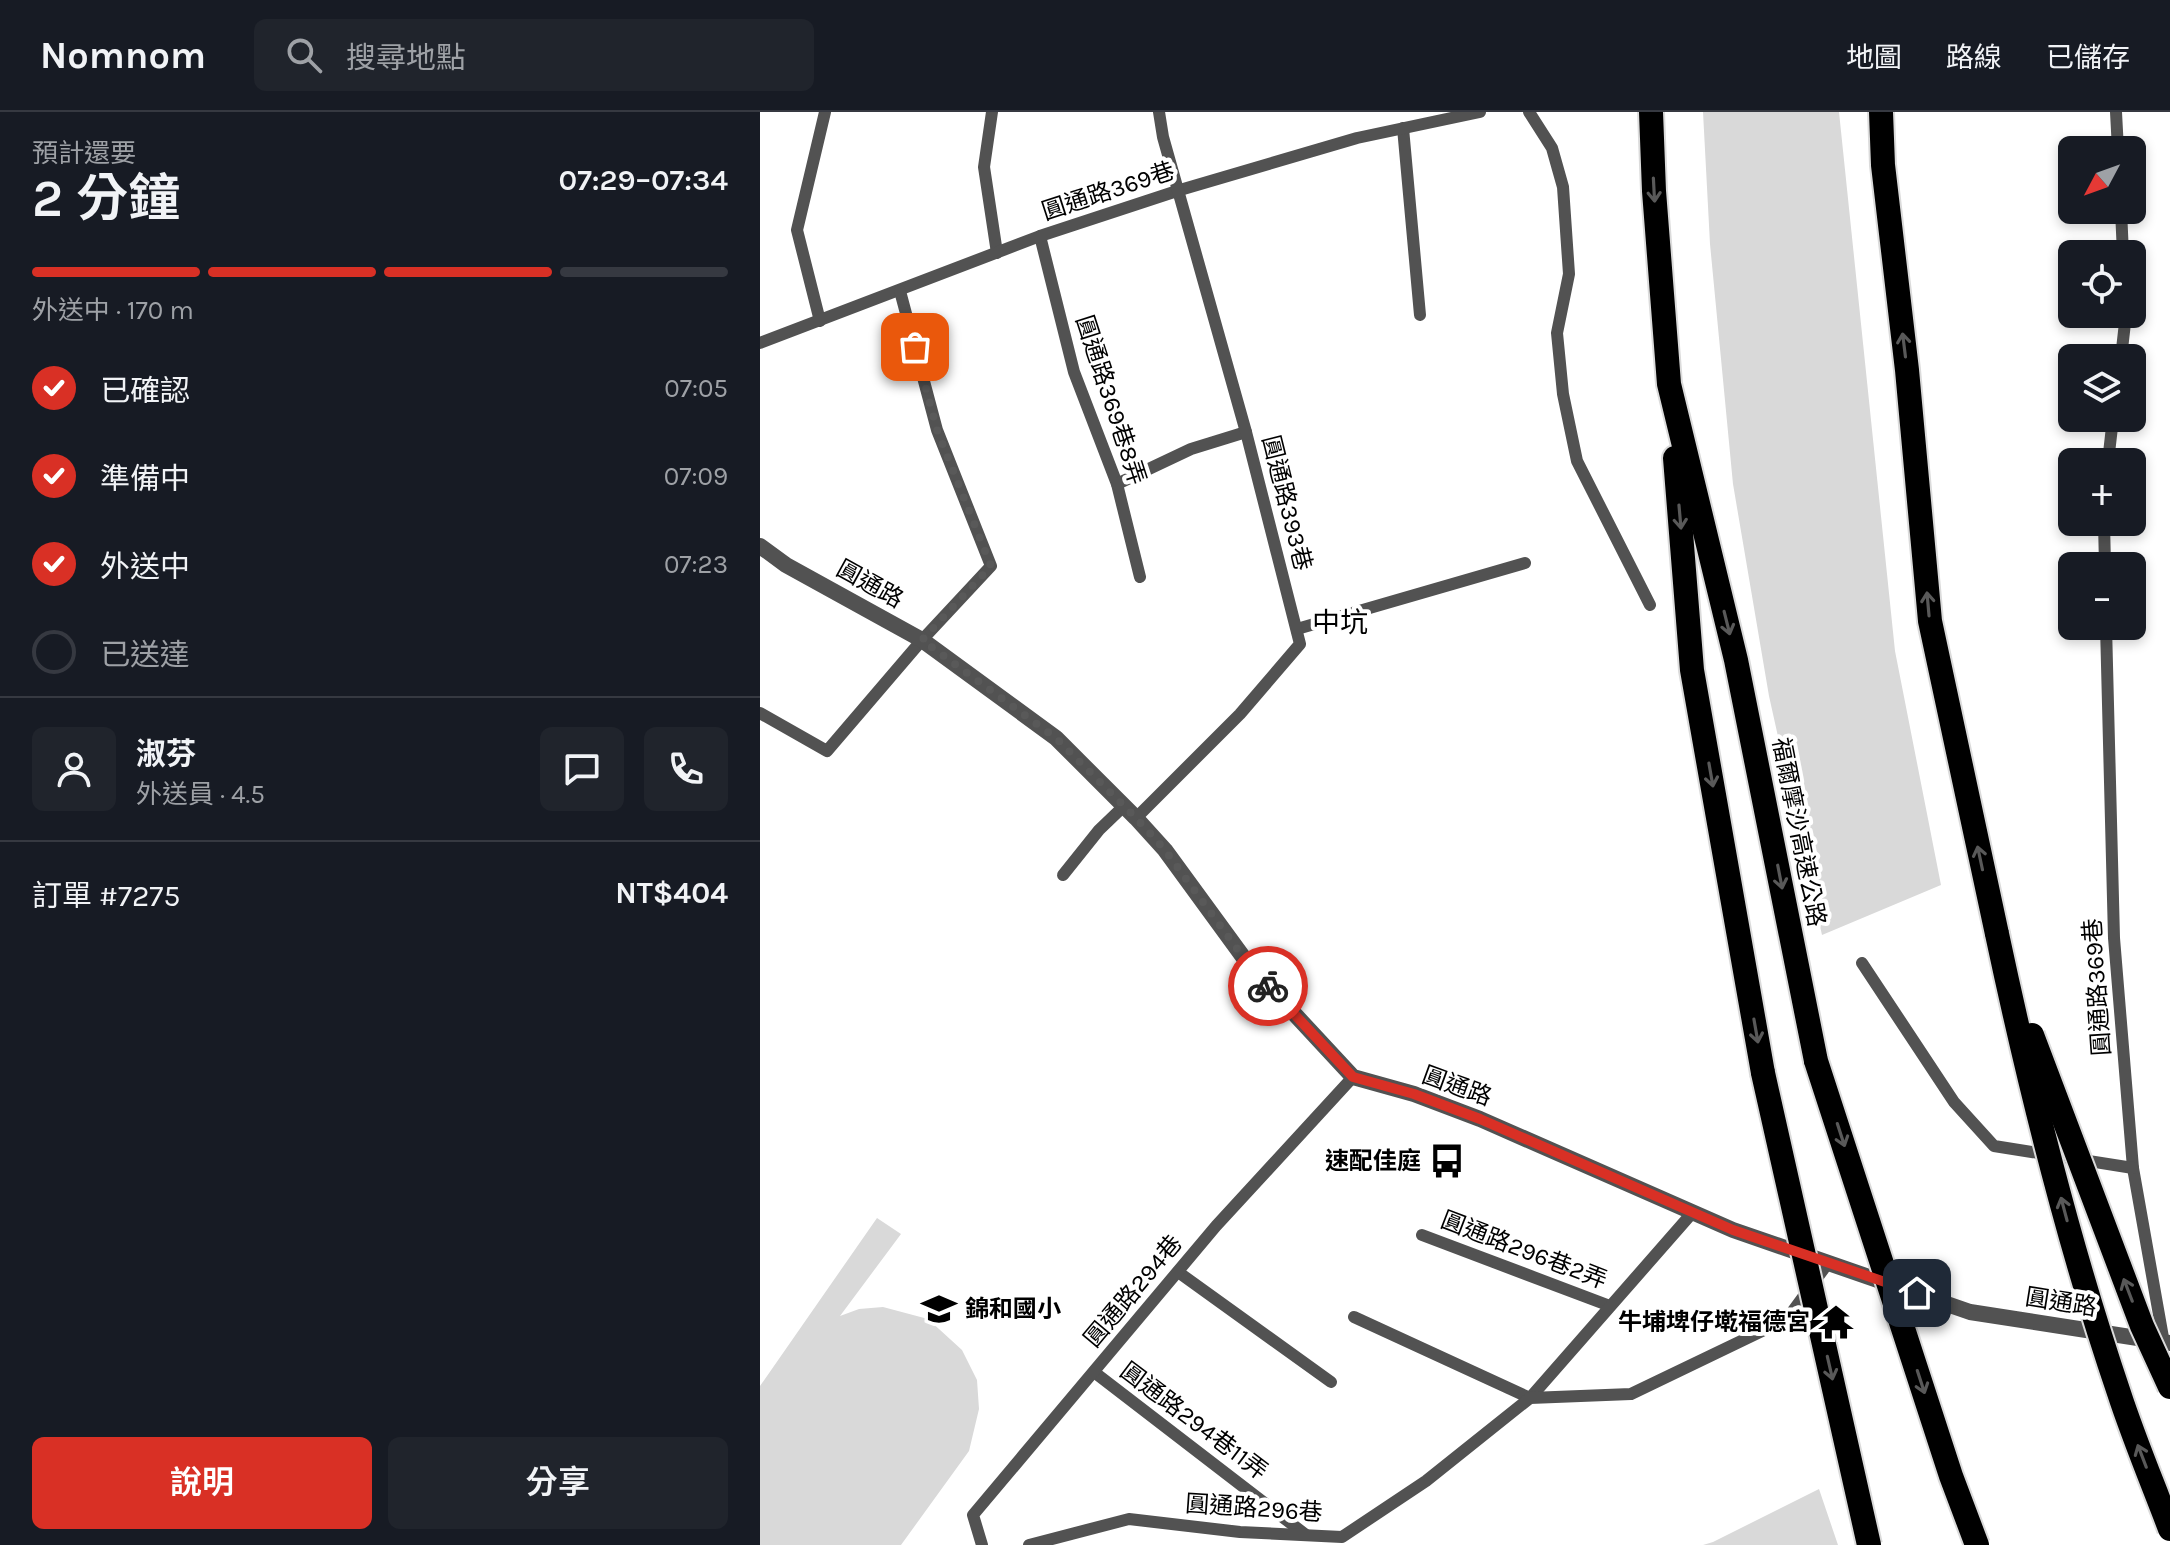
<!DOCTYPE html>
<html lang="zh-TW">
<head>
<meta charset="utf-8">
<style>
  body { margin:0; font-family:Karla,"Noto Sans TC",sans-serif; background:#20242c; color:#f1f3f6; height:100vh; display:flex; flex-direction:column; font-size:30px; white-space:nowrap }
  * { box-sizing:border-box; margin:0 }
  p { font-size:26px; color:#9ea1a6 }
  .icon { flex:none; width:44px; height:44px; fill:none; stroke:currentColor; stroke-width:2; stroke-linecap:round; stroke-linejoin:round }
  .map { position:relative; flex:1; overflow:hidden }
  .sheet { display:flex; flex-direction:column; background:#171b24; width:760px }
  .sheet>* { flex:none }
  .needle { width:52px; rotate:229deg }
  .buttons { position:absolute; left:1298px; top:24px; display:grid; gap:16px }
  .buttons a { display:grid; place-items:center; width:88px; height:88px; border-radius:12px; background:#171b24; box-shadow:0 4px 12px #0003; font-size:40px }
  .pin { position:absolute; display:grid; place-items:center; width:68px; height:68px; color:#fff; margin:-34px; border-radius:16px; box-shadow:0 4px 12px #0006 }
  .courier { position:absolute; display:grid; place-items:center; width:80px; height:80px; margin:-40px; border:6px solid #d93025; border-radius:50%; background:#fff; color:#222; box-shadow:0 2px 10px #0007 }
  .overview em { font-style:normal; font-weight:600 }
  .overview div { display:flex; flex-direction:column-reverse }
  .overview { display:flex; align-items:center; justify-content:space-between; height:136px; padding:0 32px }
  h1 { font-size:52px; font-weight:600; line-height:60px }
  .bar { display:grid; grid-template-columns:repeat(4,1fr); gap:12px 8px; align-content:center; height:96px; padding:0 32px }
  .bar i { height:10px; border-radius:6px; background:#363941 }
  .bar .active { background:#d93025 }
  .bar p { grid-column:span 4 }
  .line { display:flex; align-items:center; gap:20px; padding:0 32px; border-top:2px solid #363941 }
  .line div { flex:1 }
  .round { display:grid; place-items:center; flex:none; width:84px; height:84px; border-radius:12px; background:#20242c }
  ol { padding:0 32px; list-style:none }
  li { display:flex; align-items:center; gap:24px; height:88px }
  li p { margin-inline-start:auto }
  li .icon { padding:8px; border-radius:50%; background:#d93025; color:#fff; stroke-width:4 }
  li:last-child { color:#9ea1a6 }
  li i { width:44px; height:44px; border:4px solid #363941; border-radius:50% }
  .action { display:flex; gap:16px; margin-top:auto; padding:16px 32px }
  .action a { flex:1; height:92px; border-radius:12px; background:#d93025; color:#fff; font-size:32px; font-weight:600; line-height:92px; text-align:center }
  .action a+a { background:#20242c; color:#f1f3f6 }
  header { display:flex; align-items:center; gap:48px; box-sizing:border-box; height:112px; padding:0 40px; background:#171b24; border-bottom:2px solid #363941 }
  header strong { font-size:38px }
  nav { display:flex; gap:44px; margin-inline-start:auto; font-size:28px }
  .search { width:560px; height:72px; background:#20242c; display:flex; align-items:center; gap:20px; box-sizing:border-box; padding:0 28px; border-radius:12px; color:#9ea1a6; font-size:30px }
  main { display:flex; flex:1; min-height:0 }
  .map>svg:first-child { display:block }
</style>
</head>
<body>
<header>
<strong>Nomnom</strong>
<div class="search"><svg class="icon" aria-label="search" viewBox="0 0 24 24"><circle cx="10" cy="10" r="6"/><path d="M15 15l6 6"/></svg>搜尋地點</div>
<nav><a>地圖</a><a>路線</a><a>已儲存</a></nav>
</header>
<main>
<section class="sheet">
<div class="overview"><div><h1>2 分鐘</h1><p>預計還要</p></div><em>07:29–07:34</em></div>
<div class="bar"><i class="active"></i><i class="active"></i><i class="active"></i><i></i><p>外送中 · 170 m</p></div>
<ol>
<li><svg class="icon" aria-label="check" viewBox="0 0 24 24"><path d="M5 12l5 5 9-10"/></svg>已確認<p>07:05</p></li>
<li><svg class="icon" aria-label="check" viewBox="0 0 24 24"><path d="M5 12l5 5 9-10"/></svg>準備中<p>07:09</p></li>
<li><svg class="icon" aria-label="check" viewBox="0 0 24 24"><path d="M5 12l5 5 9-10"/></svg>外送中<p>07:23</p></li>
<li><i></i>已送達</li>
</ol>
<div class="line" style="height:144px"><a class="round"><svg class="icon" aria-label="person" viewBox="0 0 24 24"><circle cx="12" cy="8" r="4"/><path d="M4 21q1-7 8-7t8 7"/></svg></a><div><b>淑芬</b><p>外送員 · 4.5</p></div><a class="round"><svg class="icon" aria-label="chat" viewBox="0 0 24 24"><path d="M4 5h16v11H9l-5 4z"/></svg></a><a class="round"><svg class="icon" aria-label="phone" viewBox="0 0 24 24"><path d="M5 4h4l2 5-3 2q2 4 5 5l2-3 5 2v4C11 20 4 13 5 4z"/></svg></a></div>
<div class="line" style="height:104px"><div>訂單 #7275</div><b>NT$404</b></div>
<div class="action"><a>說明</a><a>分享</a></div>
</section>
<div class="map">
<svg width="1410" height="1433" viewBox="0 0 1410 1433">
  <rect width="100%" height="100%" fill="#fff"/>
  <!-- green -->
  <g fill="#d9d9d9">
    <path d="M943 0H1079L1135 539 1181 773 1062 823 1009 584 973 372 950 132Z"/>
    <path d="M117 1106 141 1122 80 1204 99 1197 123 1195 168 1207 202 1238 217 1268 219 1297 209 1339 141 1433H0V1274Z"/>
    <path d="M1059 1377 1078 1433H943L953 1430Z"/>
  </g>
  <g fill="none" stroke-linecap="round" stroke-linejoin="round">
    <!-- motorway casing -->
    <g stroke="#dbdbdb" stroke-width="28">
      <g id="motorway">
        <path d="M891 0 894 79 909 272 976 548 1056 949"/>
        <path d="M1121 0 1123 53 1147 258 1170 509 1237 822"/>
        <path d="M915 346 932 558 1003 961"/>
      </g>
    </g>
    <!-- service -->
    <g stroke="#525252" stroke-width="12">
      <path d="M232 0 224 55 237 141"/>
      <path d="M769 0 792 36 803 75 809 162 797 221 803 282 817 349 890 493"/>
      <path d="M1356 0 1358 38"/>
      <path d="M643 16 660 203"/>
      <path d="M1361 98 1363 142"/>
      <path d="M280 124 314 260 357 372 380 465"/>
      <path d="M60 209 37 118 65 0"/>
      <path d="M0 231 280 124 420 78 597 26 720 0"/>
      <path d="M1361 246 1366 202"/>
      <path d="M1348 350 1353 306"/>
      <path d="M357 372 431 337 486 320"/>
      <path d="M1344 410 1345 454"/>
      <path d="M1346 514 1354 826 1373 1056 1404 1231"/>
      <path d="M537 517 765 451"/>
      <path d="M0 601 67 639 162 528 231 454 177 318 140 179"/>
      <path d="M376 706 480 602 540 532 486 320 403 25 399 0"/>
      <path d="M303 763 339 718 364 694"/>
      <path d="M1102 851 1194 990 1234 1034 1373 1056"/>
      <path d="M662 1123 850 1194"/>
      <path d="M418 1160 571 1270"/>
      <path d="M594 1205 770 1286 933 1100"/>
      <path d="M334 1260 546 1423"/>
      <path d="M222 1433 213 1403 456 1114 593 965"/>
      <path d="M269 1433 369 1407 480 1420 582 1425 666 1369 770 1286 871 1282 1027 1207 1068 1151"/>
    </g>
    <!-- tertiary -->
    <path stroke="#525252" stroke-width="16" d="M0 434 26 453 162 528 296 626 376 706 405 738 489 853 593 965 654 982 720 1007 973 1118 1210 1200 1410 1231"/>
    <!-- motorway -->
    <use href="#motorway" stroke="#000" stroke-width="24"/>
    <!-- motorway-bridge casing -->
    <g stroke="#dbdbdb" stroke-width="28" stroke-linecap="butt">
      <g id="motorway-bridge">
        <path d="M1237 822C1270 977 1308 1131 1359 1281 1374 1327 1393 1372 1410 1417"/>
        <path d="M1272 923 1382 1214 1410 1275"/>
        <path d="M1056 949 1191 1364 1217 1433"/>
        <path d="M1003 961 1109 1433"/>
      </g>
    </g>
    <!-- motorway-bridge -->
    <use href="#motorway-bridge" stroke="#000" stroke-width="24"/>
  </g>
  <!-- one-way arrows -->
  <defs><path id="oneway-shaft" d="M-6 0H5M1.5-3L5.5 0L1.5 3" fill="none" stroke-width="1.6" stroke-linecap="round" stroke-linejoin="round" transform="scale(2)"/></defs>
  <g stroke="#595959">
    <use href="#oneway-shaft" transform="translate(894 78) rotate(87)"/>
    <use href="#oneway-shaft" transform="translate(1144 233) rotate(-97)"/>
    <use href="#oneway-shaft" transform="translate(920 405) rotate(85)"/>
    <use href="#oneway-shaft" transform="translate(1168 492) rotate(-95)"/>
    <use href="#oneway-shaft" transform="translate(967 511) rotate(76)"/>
    <use href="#oneway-shaft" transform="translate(951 663) rotate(80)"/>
    <use href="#oneway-shaft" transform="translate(1220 746) rotate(-102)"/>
    <use href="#oneway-shaft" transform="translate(1020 765) rotate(79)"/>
    <use href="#oneway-shaft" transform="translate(996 919) rotate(80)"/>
    <use href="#oneway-shaft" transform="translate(1081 1023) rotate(72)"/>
    <use href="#oneway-shaft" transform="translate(1304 1097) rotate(-105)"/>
    <use href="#oneway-shaft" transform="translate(1368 1178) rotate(-111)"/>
    <use href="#oneway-shaft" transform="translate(1070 1256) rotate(77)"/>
    <use href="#oneway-shaft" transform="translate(1161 1270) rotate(72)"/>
    <use href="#oneway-shaft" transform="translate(1382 1344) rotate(-111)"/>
  </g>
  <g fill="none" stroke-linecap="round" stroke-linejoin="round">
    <!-- done -->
    <path stroke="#595959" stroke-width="8" stroke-dasharray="0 14.4" d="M155 235 177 318 231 454 162 528 296 626 376 706 405 738 489 853 508 874"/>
    <!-- route -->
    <path stroke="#d93025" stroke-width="10" d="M508 874 593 965 654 982 720 1007 973 1118 1157 1181"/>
  </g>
  <!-- icons -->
  <defs>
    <g id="bus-bare" transform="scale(2.76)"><path d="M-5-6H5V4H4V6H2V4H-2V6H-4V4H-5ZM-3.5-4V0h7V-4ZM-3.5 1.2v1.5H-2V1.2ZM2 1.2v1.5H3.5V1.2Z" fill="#000" stroke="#fff" stroke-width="2.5" paint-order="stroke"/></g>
    <g id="school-bare" transform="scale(2.76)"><path d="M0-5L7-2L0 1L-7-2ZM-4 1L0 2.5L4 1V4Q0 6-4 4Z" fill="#000" stroke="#fff" stroke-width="2.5" paint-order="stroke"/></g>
    <g id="temple-bare" transform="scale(2.76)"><path d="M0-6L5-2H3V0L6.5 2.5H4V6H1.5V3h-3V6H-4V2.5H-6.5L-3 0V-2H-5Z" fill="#000" stroke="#fff" stroke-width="2.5" paint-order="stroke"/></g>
  </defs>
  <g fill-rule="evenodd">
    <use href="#bus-bare" x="687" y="1049"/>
    <use href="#school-bare" x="179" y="1197"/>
    <use href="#temple-bare" x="1076" y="1210"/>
  </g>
  <g text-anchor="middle" stroke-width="8" stroke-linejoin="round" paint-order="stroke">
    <!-- street labels -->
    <g font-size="24" fill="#000" stroke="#fff">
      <text transform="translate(348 79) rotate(-18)" y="8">圓通路369巷</text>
      <text transform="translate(351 288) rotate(72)" y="8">圓通路369巷8弄</text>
      <text transform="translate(527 391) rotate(76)" y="8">圓通路393巷</text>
      <text transform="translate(110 472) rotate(29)" y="8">圓通路</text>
      <text transform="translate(1039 720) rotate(79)" y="8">福爾摩沙高速公路</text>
      <text transform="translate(1337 875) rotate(-94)" y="8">圓通路369巷</text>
      <text transform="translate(697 974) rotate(20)" y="8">圓通路</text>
      <text transform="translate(764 1138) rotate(21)" y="8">圓通路296巷2弄</text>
      <text transform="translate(373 1179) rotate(-50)" y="8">圓通路294巷</text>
      <text transform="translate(1301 1190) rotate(9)" y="8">圓通路</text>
      <text transform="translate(434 1309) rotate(37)" y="8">圓通路294巷11弄</text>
      <text transform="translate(494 1396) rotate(4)" y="8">圓通路296巷</text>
    </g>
    <!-- poi labels -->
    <g font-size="24" font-weight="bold" fill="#000" stroke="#fff" text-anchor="end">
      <text x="661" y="1057">速配佳庭</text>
      <text x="205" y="1205" text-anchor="start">錦和國小</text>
      <text x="1050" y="1218">牛埔埤仔墘福德宮</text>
    </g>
    <!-- quarter labels -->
    <g font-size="28" fill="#000" stroke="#fff">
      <text x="580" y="520">中坑</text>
    </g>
  </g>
</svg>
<div class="buttons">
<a><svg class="needle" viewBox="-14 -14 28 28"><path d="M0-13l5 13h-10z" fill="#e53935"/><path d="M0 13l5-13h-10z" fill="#9ea1a6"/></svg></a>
<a><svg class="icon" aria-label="locate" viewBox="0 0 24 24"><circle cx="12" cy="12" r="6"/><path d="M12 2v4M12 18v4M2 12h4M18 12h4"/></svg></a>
<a><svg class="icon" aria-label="layers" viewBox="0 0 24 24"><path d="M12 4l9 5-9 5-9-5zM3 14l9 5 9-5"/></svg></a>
<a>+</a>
<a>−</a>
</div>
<div class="pin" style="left:155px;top:235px;background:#ea580c"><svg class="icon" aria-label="bag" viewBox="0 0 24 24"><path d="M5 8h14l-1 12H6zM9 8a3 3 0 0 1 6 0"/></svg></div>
<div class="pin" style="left:1157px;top:1181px;background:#1f2937"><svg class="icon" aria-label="home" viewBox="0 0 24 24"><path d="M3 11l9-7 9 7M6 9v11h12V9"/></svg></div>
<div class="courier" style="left:508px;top:874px"><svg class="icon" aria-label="bike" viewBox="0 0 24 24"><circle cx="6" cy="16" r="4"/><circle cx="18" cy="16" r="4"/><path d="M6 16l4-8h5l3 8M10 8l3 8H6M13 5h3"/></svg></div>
</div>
</main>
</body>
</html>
